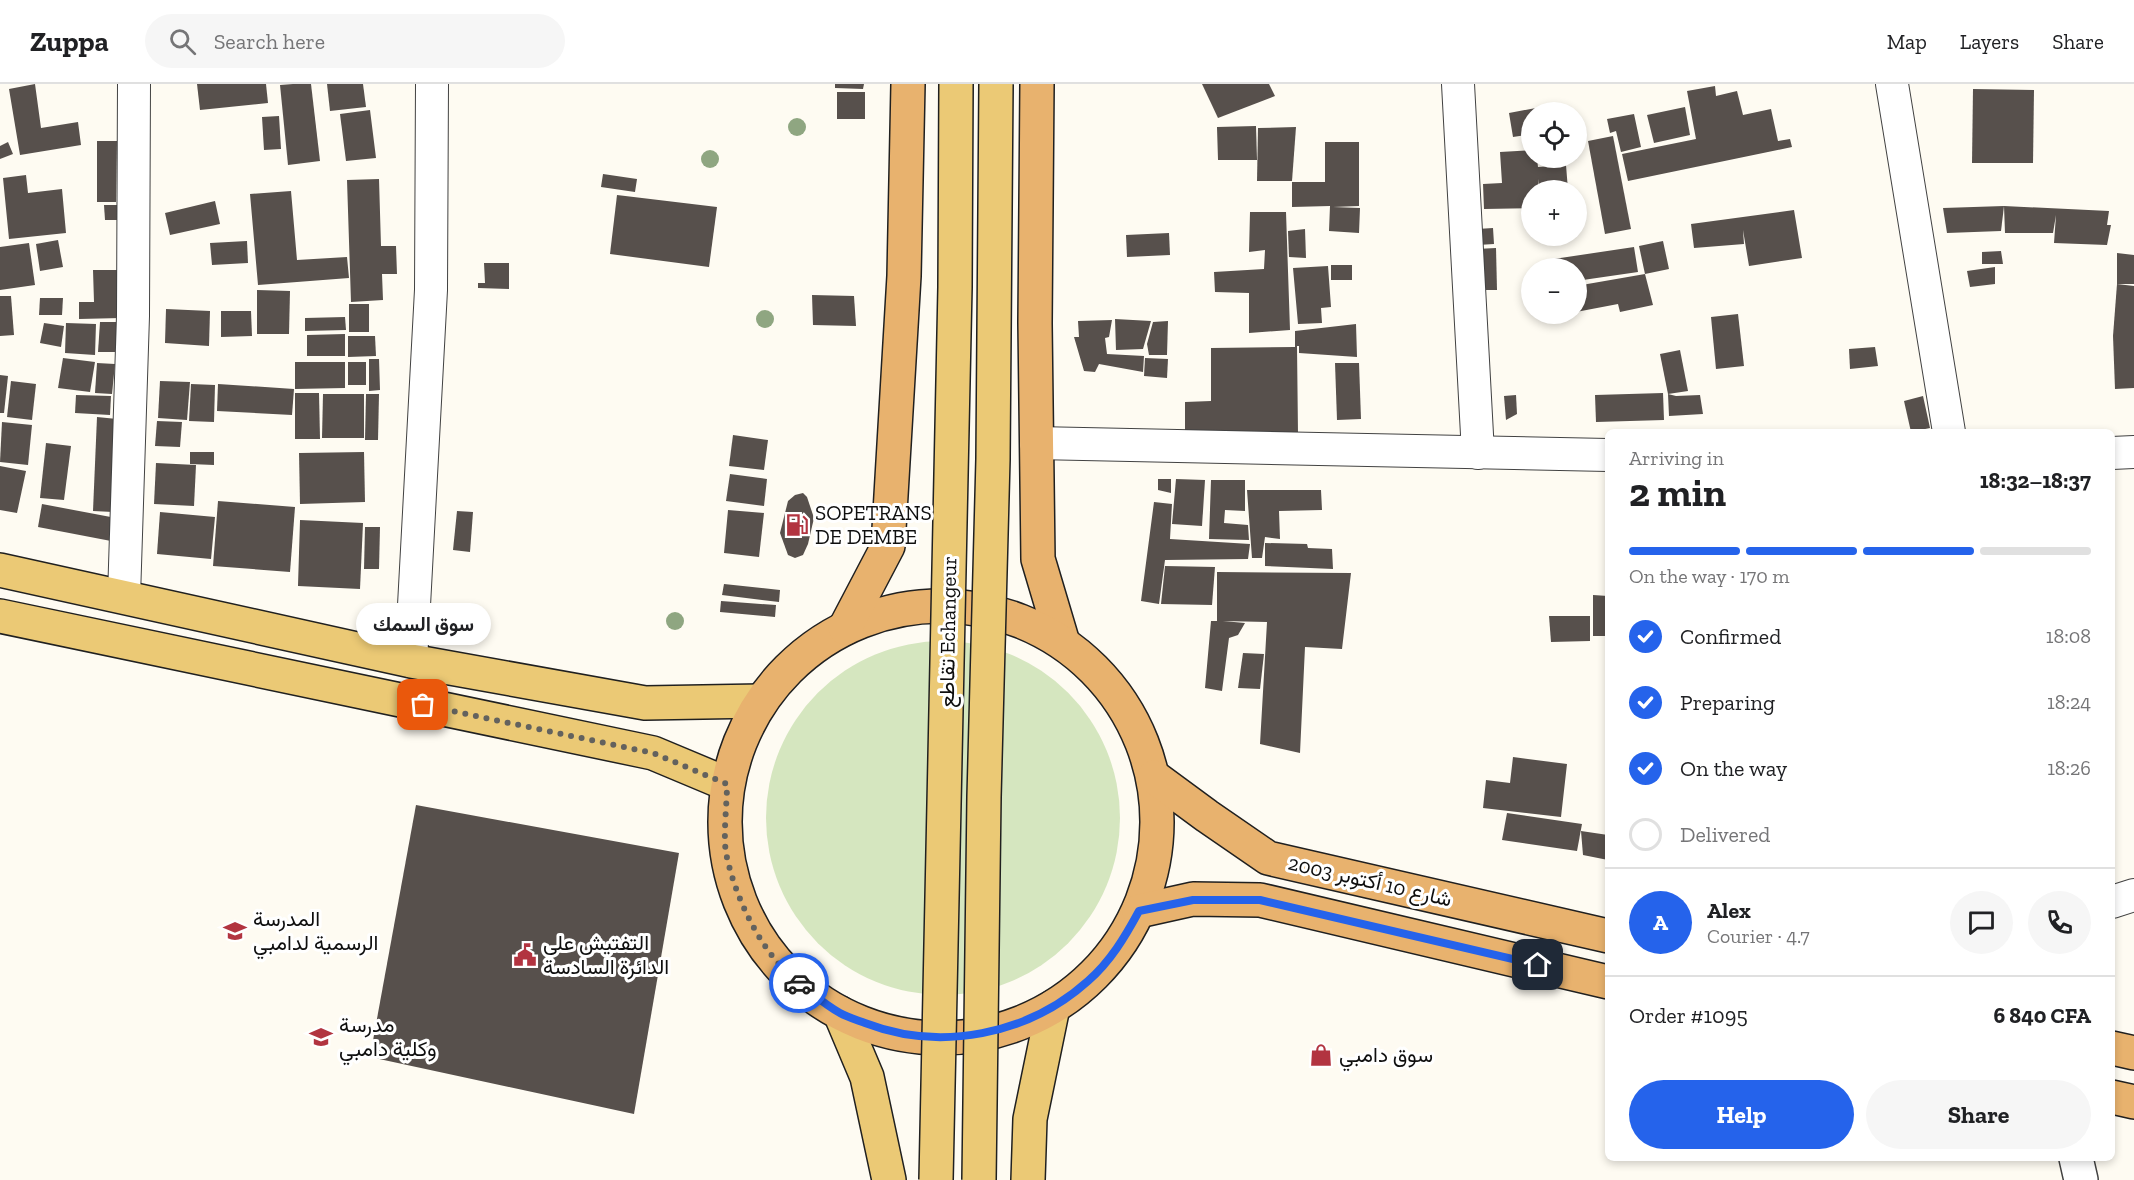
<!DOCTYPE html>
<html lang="en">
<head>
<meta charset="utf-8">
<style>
  body { margin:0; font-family:"Zilla Slab",Vazirmatn,serif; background:#f6f6f6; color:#202124; height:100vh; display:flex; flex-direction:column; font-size:22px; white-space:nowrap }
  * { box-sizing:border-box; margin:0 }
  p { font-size:20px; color:#757577 }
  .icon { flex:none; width:33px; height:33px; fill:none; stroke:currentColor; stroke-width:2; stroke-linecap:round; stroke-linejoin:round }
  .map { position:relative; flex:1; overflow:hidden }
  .sheet { position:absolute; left:1605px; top:345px; width:510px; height:732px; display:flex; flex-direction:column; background:#fff; border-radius:9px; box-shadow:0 3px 9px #0003 }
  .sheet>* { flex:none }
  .buttons { position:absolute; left:1521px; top:18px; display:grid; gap:12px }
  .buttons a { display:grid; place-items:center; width:66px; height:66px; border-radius:50%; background:#fff; box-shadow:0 3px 9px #0003; font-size:30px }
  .pin { position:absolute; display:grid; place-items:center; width:51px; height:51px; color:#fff; margin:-26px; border-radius:12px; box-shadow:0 3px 9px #0006 }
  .courier { position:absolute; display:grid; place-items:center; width:60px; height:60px; margin:-30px; border:4px solid #2563eb; border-radius:50%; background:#fff; color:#222; box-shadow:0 2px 8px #0007 }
  .bubble { position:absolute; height:42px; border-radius:21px; background:#fff; box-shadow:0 3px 9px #0003; font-size:20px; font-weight:700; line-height:42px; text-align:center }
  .summary em { font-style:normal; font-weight:700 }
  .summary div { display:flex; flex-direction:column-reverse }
  .summary { display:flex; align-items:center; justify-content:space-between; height:102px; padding:0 24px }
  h1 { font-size:39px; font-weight:700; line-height:45px }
  .bar { display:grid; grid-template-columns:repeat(4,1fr); gap:9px 6px; align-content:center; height:72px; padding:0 24px }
  .bar i { height:8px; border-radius:4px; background:#e0e0e0 }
  .bar .on { background:#2563eb }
  .bar p { grid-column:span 4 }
  .line { display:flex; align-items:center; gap:15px; padding:0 24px; border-top:2px solid #e0e0e0 }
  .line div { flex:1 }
  .round { display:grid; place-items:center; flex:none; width:63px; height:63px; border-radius:32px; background:#f6f6f6 }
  ol { padding:0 24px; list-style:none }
  li { display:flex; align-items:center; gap:18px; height:66px }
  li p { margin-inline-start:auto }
  li .icon { padding:6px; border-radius:50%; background:#2563eb; color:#fff; stroke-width:4 }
  li:last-child { color:#757577 }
  li i { width:33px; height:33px; border:3px solid #e0e0e0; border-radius:50% }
  .action { display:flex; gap:12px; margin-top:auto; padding:12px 24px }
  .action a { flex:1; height:69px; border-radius:36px; background:#2563eb; color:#fff; font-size:24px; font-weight:700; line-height:69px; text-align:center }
  .action a+a { background:#f6f6f6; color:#202124 }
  header { display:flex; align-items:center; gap:36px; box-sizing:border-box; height:84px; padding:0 30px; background:#fff; border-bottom:2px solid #e0e0e0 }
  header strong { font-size:28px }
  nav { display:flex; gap:33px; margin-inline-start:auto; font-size:21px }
  .search { width:420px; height:54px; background:#f6f6f6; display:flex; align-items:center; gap:15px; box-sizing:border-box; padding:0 21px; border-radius:33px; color:#757577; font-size:22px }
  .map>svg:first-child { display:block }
</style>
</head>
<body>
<header>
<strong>Zuppa</strong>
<div class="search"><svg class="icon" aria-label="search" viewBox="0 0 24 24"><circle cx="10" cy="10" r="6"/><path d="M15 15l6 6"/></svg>Search here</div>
<nav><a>Map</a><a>Layers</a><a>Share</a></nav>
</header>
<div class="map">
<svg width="2134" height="1096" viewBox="0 0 2134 1096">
  <rect width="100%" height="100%" fill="#fefbf2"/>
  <!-- green -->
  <circle fill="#d5e6bf" cx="943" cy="734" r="177"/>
  <!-- building -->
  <g fill="#57504c">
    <path d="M35 0 41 44 78 38 81 61 20 71 9 5Z"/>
    <path d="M197 0H266L268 19 200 26Z"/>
    <path d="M293 0H311L320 77 288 81 280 1Z"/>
    <path d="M327 0H363L366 23 330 27Z"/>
    <path d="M835 0H864L863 5 835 4Z"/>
    <path d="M1202 0H1269L1275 12 1218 34Z"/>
    <path d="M1715 2 1716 12 1737 7 1743 31 1771 25 1778 57 1790 55 1792 63 1628 97 1622 70 1696 55 1687 7Z"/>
    <path d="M1973 5 2034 6 2033 79H1972Z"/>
    <rect x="837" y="8" width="28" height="27"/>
    <path d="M1552 21 1554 28H1532V50L1513 53 1509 29Z"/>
    <path d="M1685 23 1690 51 1654 59 1647 31Z"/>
    <path d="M370 26 376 74 346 77 340 30Z"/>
    <path d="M1634 30 1641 63 1621 68 1616 47 1610 49 1607 35Z"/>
    <path d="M279 32 281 65 264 66 262 33Z"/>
    <path d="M1256 42 1257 76H1218L1217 43Z"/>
    <path d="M1296 43 1292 97H1257L1258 44Z"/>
    <path d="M1613 52 1631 145 1605 150 1588 57Z"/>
    <path d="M97 57H117L116 118H97Z"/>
    <path d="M8 58 13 70 0 75V62Z"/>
    <path d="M1325 58H1359V122L1333 123 1360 124 1359 149 1329 147 1330 122 1292 123V98H1325Z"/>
    <path d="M1532 66V74H1537L1538 83 1566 81 1568 106H1540L1538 95 1539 106H1532V124L1484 125 1483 100 1502 99 1500 68Z"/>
    <path d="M603 90 637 95 635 108 601 103Z"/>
    <path d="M26 91 28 109 62 105 66 149 9 155 3 94Z"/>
    <path d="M379 95 381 162H396L397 190H382L383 216 351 218 347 96Z"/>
    <path d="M291 107 297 176 347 173 349 194 258 201 250 110Z"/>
    <path d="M617 111 717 123 709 183 610 170Z"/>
    <path d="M215 117 220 140 170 151 165 129Z"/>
    <path d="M104 121H123L124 136H105Z"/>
    <path d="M2004 122 2001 147 1947 149 1943 124Z"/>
    <path d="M2004 122 2109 127 2107 141H2111L2107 161 2054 159 2056 131 2053 149H2005Z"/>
    <path d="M1794 126 1802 174 1749 182 1743 146 1744 160 1694 164 1691 140Z"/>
    <path d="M1250 128H1286L1290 246 1249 249V209L1215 208 1214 188 1264 185 1265 166 1249 168Z"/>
    <path d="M1493 144 1494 160 1478 161 1477 145Z"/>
    <path d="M1305 145 1306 174 1289 173 1288 147Z"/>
    <path d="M1169 149 1170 171 1127 173 1126 151Z"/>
    <path d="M58 156 63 183 40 187 36 160Z"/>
    <path d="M247 157 248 179 212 181 210 159Z"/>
    <path d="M1663 157 1669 185 1645 190 1639 162Z"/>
    <path d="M29 159 35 201 0 206V163Z"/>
    <path d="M1634 163 1638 188 1576 197V184H1548L1547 176Z"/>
    <path d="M1496 164 1497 206H1478L1476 165Z"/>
    <path d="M2001 167 2003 180H1982V168Z"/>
    <path d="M2117 169 2134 171V200H2117Z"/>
    <path d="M484 179H509V205L478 204V199H485Z"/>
    <rect x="1331" y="181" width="21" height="15"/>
    <path d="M1328 182 1331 223 1321 224 1322 239 1298 240 1293 184Z"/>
    <path d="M1995 183V200L1970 203 1967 187Z"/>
    <path d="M93 186H121V234L79 235V218H94Z"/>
    <path d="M1645 190 1653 221 1620 228 1618 220 1576 228V202Z"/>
    <path d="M2117 200 2134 202V304L2115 305 2113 252Z"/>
    <path d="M257 206 290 207 289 250H257Z"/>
    <path d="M812 211 854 212 856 242 813 241Z"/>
    <path d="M0 212H11L14 251 0 252Z"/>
    <path d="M40 214H63L62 231H39Z"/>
    <rect x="349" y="220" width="20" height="28"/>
    <path d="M166 225 210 227 209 262 165 259Z"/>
    <path d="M221 227H251L252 252 221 253Z"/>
    <path d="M1738 230 1744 282 1716 285 1711 233Z"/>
    <path d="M345 233 346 246 305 247V234Z"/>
    <path d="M1115 235 1151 237 1143 265 1116 266Z"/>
    <path d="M1112 236 1109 253 1105 254 1107 270 1144 272 1143 288 1099 280 1095 288 1084 287 1074 253H1079L1078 237Z"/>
    <path d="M1168 237 1167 271H1149L1147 260 1153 238Z"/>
    <path d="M100 238H123L122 268H98Z"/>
    <path d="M44 239 64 242 61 263 40 259Z"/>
    <path d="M66 239 96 240 95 271 65 269Z"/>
    <path d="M1356 240 1357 273 1299 269V262H1297L1298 350 1185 351V318L1211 317V264L1295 263V247Z"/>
    <path d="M345 250V272H307V251Z"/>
    <path d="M348 252H375L376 272 348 273Z"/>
    <path d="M1875 263 1878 282 1850 285 1849 265Z"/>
    <path d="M1680 266 1688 307 1668 310 1660 270Z"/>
    <path d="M63 274 95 278 90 308 58 304Z"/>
    <path d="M1145 274 1168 275 1167 294 1144 292Z"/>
    <path d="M369 275H379L380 306 369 307Z"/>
    <path d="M295 278H345V304L295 305Z"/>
    <rect x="348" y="278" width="18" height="23"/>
    <path d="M97 279 115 280 112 310 95 309Z"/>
    <path d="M1335 279H1359L1361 335 1337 336Z"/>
    <path d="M0 291 8 292 4 329H0Z"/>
    <path d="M11 297 36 300 32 336 7 333Z"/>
    <path d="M160 297 190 298 187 336 158 334Z"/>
    <path d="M191 300 215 301 214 338 189 337Z"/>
    <path d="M218 300 294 305 292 331 217 327Z"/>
    <path d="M295 309H319L320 355H295Z"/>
    <path d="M1663 309 1664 336 1596 338 1595 311Z"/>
    <path d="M323 310H364V354H322Z"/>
    <path d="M366 310H379L378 356H365Z"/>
    <path d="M1668 310 1676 312 1700 311 1703 330 1669 332Z"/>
    <path d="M76 311 111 312 110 331 75 329Z"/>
    <path d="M1516 311 1517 330 1506 336 1504 312Z"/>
    <path d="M1923 312 1930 344 1911 348 1904 317Z"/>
    <path d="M97 333 117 335 113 428 93 427Z"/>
    <path d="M157 337 182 338 180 363 155 362Z"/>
    <path d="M2 338 32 341 28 381 0 378Z"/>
    <path d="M733 351 768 356 764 386 729 382Z"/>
    <path d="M46 359 71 362 64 416 40 414Z"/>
    <path d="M190 368H214V381L190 380Z"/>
    <path d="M364 368 365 418 300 420 299 369Z"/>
    <path d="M156 379 196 381 194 422 154 420Z"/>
    <path d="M0 382 26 387 17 429 0 426Z"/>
    <path d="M730 390 767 395 764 422 726 417Z"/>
    <path d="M1158 395H1171V409L1158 406Z"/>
    <path d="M1176 395 1205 396 1202 442 1172 440Z"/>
    <path d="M1211 396H1245V427L1225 426 1224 439 1248 441 1249 456 1209 455Z"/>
    <path d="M1247 406H1321L1322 426 1279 427 1280 455 1265 453 1262 474H1252Z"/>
    <path d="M803 409 807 413 814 434 808 460 803 471 795 474 788 471 780 449 788 417 795 411Z"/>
    <path d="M218 417 295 423 290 488 213 482Z"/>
    <path d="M1154 418 1172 420 1170 455 1250 460 1248 475 1165 476 1159 520 1141 517Z"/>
    <path d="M42 420 116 434 111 457 38 443Z"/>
    <path d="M728 426 764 429 759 473 724 469Z"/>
    <path d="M457 427 473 428 470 468 453 466Z"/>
    <path d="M160 428 215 433 211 475 157 470Z"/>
    <path d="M300 436 363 439 360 505 298 502Z"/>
    <path d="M365 443H380L379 485H364Z"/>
    <path d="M1265 459 1307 460 1308 464 1332 465 1333 485 1265 482Z"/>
    <path d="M1165 482 1215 483 1212 521 1161 520Z"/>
    <path d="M1217 488 1351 489 1342 565 1305 563 1300 669 1260 660 1267 538 1223 537 1245 539 1238 551 1229 554 1222 607 1205 604 1211 537H1217Z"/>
    <path d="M724 500 780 506 779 518 722 511Z"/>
    <path d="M1593 511 1608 512V552H1593Z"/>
    <path d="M721 517 776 521 775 533 720 528Z"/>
    <path d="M1549 532H1590V557L1551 558Z"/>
    <path d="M1243 569 1264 570 1260 605 1238 604Z"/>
    <path d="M1513 673 1567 680 1561 733 1483 724 1486 696 1510 699Z"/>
    <path d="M416 721 679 769 634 1030 370 973Z"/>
    <path d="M1507 729 1582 740 1577 767 1502 756Z"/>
    <path d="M1581 747 1608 751V776L1583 771Z"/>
  </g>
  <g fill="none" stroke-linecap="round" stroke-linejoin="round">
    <!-- minor casing -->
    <g stroke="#424242" stroke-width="34">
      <g id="minor">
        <path d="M1458 0 1478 369"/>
        <path d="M1892 0 1949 348"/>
        <path d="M1036 359 1608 371"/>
        <path d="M2112 369 2134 368"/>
        <path d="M124 513 133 232 134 0"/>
        <path d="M411 577 431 206 432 0"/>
        <path d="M2112 818 2134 811"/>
      </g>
    </g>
    <!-- tertiary casing -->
    <g stroke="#424242" stroke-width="36">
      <path id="tertiary" d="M2076 1074 2081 1096"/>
    </g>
    <!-- primary casing -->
    <g stroke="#202020" stroke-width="36">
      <g id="primary">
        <path d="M0 486 411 577 645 619 761 617"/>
        <path d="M0 532 653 669 727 700"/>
        <path d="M840 929 867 993 889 1096"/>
        <path d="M1028 1096 1030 1035 1053 923"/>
      </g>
    </g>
    <!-- trunk casing -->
    <g stroke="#202020" stroke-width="36">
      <g id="trunk">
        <path d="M1037 0 1035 239 1038 475 1063 559"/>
        <circle cx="941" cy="738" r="216"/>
        <path d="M845 544 888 462 904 192 908 0"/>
        <path d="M1154 693 1207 732 1268 774 1608 852"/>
        <path d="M1139 827 1193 815 1260 816 1608 898"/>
        <path d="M2112 964 2134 969"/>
        <path d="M2112 1013 2134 1018"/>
      </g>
    </g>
    <!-- minor -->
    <use href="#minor" stroke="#fff" stroke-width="32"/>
    <!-- tertiary -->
    <use href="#tertiary" stroke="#fff" stroke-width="33"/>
    <!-- primary -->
    <use href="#primary" stroke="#ebc975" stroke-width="33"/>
    <!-- trunk -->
    <use href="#trunk" stroke="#e8b26e" stroke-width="33"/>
    <!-- primary-bridge casing -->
    <g stroke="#202020" stroke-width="36" stroke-linecap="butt">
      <g id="primary-bridge">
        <path d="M936 1096 955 203 956 0"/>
        <path d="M979 1096 984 713 993 375 996 0"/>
      </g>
    </g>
    <!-- primary-bridge -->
    <use href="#primary-bridge" stroke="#ebc975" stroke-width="33"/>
  </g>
  <!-- trees -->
  <g fill="#8fa681">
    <circle cx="797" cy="43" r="9"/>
    <circle cx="710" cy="75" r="9"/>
    <circle cx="765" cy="235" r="9"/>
    <circle cx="675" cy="537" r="9"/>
  </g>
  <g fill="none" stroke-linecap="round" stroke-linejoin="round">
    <!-- done -->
    <path stroke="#63625e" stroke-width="6" stroke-dasharray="0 10.8" d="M423 621 653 669 727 700C727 720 723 751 726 769 735 814 762 871 799 899"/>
    <!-- route -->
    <path stroke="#2563eb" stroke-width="8" d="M799 899C812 909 825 921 840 929 847 933 857 936 865 939 940 968 1028 951 1088 897 1110 878 1125 853 1139 827L1193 816H1260L1538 881"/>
  </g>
  <!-- icons -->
  <defs>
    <g id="fuel-bare" transform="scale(1.8)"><path d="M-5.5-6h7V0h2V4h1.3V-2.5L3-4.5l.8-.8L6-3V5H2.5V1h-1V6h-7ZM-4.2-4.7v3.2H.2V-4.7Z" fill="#b23440" stroke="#fff" stroke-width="2.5" paint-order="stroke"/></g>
    <g id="school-bare" transform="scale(1.8)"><path d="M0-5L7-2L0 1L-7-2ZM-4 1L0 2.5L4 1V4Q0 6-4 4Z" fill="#b23440" stroke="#fff" stroke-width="2.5" paint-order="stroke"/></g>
    <g id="civic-bare" transform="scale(1.8)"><path d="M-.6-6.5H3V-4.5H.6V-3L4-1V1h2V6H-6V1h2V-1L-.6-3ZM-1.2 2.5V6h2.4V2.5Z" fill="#b23440" stroke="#fff" stroke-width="2.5" paint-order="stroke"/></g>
    <g id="shop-bare" transform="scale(1.8)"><path d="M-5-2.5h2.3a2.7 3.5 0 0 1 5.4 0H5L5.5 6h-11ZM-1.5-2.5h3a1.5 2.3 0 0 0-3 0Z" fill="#b23440" stroke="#fff" stroke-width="2.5" paint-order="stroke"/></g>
  </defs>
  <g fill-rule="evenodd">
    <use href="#fuel-bare" x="797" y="441"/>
    <use href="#school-bare" x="235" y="847"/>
    <use href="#civic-bare" x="525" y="871"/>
    <use href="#school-bare" x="321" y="953"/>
    <use href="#shop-bare" x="1321" y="971"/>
  </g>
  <g text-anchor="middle" stroke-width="6" stroke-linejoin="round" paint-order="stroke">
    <!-- poi labels -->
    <g font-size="21" fill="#0f0f0f" stroke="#fff" text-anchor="start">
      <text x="815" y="436">SOPETRANS<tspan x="815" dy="24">DE DEMBE</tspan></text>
      <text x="253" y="842">المدرسة<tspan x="253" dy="24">الرسمية لدامبي</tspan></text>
      <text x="543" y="866">التفتيش على<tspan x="543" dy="24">الدائرة السادسة</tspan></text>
      <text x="339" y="948">مدرسة<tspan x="339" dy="24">وكلية دامبي</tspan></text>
      <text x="1339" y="978">سوق دامبي</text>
    </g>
    <!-- street labels -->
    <g font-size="21" fill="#0f0f0f" stroke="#fff">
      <text transform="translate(948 548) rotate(-89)" y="7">تقاطع Echangeur</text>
      <text transform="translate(1370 797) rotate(13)" y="7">شارع 10 أكتوبر 2003</text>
    </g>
  </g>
</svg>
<div class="buttons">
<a><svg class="icon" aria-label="locate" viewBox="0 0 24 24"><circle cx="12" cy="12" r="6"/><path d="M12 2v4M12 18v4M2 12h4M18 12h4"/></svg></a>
<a>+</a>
<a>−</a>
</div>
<div class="pin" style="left:423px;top:621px;background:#ea580c"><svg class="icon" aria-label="bag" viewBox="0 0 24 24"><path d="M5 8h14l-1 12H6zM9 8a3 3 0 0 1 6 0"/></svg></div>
<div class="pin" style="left:1538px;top:881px;background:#1f2937"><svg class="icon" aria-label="home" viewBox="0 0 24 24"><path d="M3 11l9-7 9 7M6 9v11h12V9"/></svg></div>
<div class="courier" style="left:799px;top:899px"><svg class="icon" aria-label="car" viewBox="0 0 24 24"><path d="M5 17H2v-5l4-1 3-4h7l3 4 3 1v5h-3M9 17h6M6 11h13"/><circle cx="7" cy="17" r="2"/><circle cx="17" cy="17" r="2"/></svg></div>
<div class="bubble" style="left:356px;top:519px;width:135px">سوق السمك</div>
<section class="sheet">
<div class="summary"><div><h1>2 min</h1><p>Arriving in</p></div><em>18:32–18:37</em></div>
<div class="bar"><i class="on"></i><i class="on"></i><i class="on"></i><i></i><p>On the way · 170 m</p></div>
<ol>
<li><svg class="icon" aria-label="check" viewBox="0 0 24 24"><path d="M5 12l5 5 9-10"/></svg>Confirmed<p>18:08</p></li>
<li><svg class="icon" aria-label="check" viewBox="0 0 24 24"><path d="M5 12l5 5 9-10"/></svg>Preparing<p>18:24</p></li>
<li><svg class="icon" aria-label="check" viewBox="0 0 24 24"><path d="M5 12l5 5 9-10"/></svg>On the way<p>18:26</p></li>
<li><i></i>Delivered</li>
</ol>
<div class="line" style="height:108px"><b class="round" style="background:#2563eb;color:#fff">A</b><div><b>Alex</b><p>Courier · 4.7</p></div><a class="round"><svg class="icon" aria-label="chat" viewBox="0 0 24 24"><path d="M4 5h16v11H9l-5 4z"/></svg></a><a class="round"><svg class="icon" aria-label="phone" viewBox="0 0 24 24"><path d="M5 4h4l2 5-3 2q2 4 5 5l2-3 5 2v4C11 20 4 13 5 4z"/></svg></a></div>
<div class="line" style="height:78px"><div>Order #1095</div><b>6 840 CFA</b></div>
<div class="action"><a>Help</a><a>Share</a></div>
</section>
</div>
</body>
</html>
